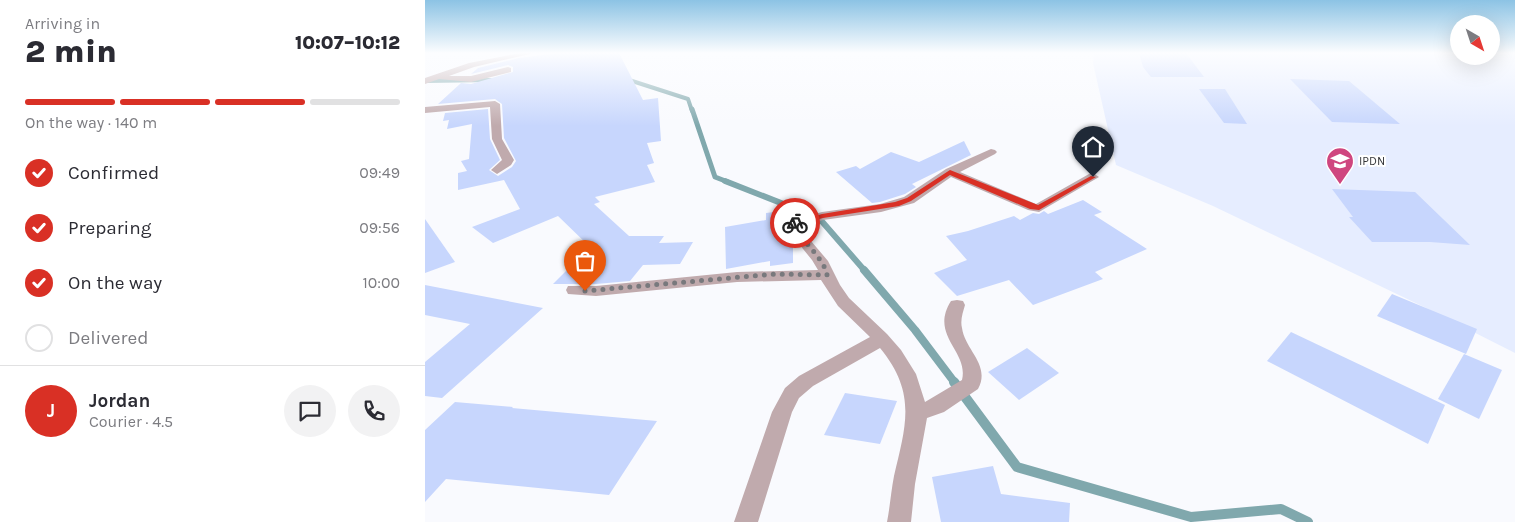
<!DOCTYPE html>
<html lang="en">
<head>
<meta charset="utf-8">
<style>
  body { margin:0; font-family:Karla,sans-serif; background:#f2f2f3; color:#2b2b33; height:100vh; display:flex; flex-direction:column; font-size:19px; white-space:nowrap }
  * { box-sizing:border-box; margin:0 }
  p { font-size:16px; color:#7c7c81 }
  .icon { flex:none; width:28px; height:28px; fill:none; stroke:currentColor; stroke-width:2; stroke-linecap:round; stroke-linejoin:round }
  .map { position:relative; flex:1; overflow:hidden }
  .drawer { display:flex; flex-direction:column; background:#fff; width:425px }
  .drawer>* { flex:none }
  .needle { width:32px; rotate:141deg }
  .fabs { position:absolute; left:1025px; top:15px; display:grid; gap:10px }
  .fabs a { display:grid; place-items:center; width:50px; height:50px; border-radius:50%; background:#fff; box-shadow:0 5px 20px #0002; font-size:25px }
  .pin { position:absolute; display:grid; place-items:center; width:42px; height:42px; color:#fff; margin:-51px -21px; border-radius:50% 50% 50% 0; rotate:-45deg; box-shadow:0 0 5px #0007 }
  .pin .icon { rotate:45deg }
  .courier { position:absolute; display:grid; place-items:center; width:50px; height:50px; margin:-25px; border:4px solid #d93025; border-radius:50%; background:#fff; color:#222; box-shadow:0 1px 6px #0007 }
  .summary em { font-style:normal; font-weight:800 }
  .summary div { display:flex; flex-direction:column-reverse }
  .summary { display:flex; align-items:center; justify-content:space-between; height:85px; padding:0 25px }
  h1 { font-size:32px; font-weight:800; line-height:38px }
  .bar { display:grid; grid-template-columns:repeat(4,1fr); gap:8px 5px; align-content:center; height:60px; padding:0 25px }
  .bar i { height:6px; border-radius:4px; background:#e1e1e2 }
  .bar .selected { background:#d93025 }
  .bar p { grid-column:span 4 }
  .line { display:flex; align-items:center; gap:12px; padding:0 25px; border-top:1px solid #e1e1e2 }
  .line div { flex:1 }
  .round { display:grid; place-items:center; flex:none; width:52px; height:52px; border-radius:26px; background:#f2f2f3 }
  ol { padding:0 25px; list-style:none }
  li { display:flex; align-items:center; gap:15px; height:55px }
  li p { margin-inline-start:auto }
  li .icon { padding:5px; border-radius:50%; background:#d93025; color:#fff; stroke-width:4 }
  li:last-child { color:#7c7c81 }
  li i { width:28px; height:28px; border:2px solid #e1e1e2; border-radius:50% }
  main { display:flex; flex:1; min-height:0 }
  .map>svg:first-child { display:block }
</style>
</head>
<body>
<main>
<section class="drawer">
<div class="summary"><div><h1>2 min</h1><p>Arriving in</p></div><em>10:07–10:12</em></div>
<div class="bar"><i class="selected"></i><i class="selected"></i><i class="selected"></i><i></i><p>On the way · 140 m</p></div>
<ol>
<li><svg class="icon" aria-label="check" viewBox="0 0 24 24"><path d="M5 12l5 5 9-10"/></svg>Confirmed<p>09:49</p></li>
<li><svg class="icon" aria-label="check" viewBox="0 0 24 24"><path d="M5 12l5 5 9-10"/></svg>Preparing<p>09:56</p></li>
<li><svg class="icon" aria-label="check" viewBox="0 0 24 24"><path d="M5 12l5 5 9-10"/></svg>On the way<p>10:00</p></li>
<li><i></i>Delivered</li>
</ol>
<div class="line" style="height:90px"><b class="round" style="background:#d93025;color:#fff">J</b><div><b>Jordan</b><p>Courier · 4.5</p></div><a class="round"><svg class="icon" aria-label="chat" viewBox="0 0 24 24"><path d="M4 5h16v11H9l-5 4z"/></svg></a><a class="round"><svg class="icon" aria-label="phone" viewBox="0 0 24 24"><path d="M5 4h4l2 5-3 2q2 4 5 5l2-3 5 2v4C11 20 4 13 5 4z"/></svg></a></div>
</section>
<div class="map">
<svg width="1090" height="522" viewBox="0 0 1090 522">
  <rect width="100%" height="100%" fill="#f9fafe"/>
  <!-- built -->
  <path fill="#e6edff" d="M669 53H1034V56H1066V53H1090V353L999 307 788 206 691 165 668 63Z"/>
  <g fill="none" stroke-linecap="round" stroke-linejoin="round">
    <!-- stream-far4 -->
    <g stroke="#80a8ad" stroke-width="4">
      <path d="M201 79 263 99 267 111"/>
      <path d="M0 81 68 80"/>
    </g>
    <!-- stream-far3 -->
    <path stroke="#80a8ad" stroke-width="5" d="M267 109 290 177 303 182"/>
    <!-- stream-far2 -->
    <path stroke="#80a8ad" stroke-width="6" d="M300 181 394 218 440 271"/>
    <!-- stream-far1 -->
    <path stroke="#80a8ad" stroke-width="8" d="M439 270 490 330 530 383"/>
    <!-- stream -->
    <path stroke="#80a8ad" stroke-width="10" d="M529 382 592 467 766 517 856 509 883 522"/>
  </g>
  <!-- building -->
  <g fill="#c7d6fd">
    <path d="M134 53H194L218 100 233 98 236 141 222 143 229 163 222 165 230 182 170 197 175 202 169 204 204 236H239L234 243 268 242 255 264 218 265 205 281 171 284H128L165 247 133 216 68 243 47 227 95 209 79 180 33 190V173L42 171 36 161 44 159 47 124 22 129 24 120 18 121 20 113 63 109 65 139 75 160 64 170 73 176 87 167 91 161 79 138 77 104 70 99 13 104 36 83 46 84 88 72V67L83 65 46 74 53 68 94 58Z"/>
    <path d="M714 53H761L779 77H726L718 67Z"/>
    <path d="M865 79 924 81 975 124 907 122Z"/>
    <path d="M774 89H800L822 124 799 123Z"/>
    <path d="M539 141 546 155 487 184 491 187 480 194 455 202 447 203 411 172 431 166 435 169 466 152 494 162Z"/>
    <path d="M907 189 990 192 1045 245 1005 242H947L924 217H928Z"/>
    <path d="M658 200 677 212 669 215 722 249 670 272 678 279 608 305 584 280 532 296 509 273 542 260 521 236 543 231 589 216 595 220 608 213 614 214 619 211 623 214Z"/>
    <path d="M357 211 358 218H363L359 228 368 242V263L345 266V261L301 269 300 227 341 220V213Z"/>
    <path d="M0 219 30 262 0 273Z"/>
    <path d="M0 285 118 308 17 398 0 396V362L45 324 0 315Z"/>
    <path d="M967 294 1052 329 1041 354 952 316Z"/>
    <path d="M866 332 1020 405 1003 444 842 361Z"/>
    <path d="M602 348 634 373 594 400 563 372Z"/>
    <path d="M1039 354 1077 370 1054 419 1013 399Z"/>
    <path d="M420 393 472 401 455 444 399 435Z"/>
    <path d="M30 402 88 407 87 408 232 421 184 495 21 479 0 502V430Z"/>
    <path d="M568 466 576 494 645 503 644 522H516L507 477Z"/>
  </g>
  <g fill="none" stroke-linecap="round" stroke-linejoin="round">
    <!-- street -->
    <g fill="#c0aaad" fill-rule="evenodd">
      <path d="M95 53H109L49 67 24 76H46L83 67 86 68V72L46 82 14 79 0 84V78L44 63Z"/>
      <path d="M70 101 75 104 77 139 89 160 86 165 72 174 66 170 77 160 67 139 65 107 0 113V107Z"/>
      <path d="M566 149 570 150 572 152 570 154 535 172 611 204 664 174 668 173 674 177 614 212 603 210 526 177 489 203 456 212 398 220 375 228 403 261 415 285 424 298 462 334 476 350 491 374 500 402 537 380C544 351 504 336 526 301L532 300 538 301 540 305C538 312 535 320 537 328 540 350 566 365 553 389L519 412 502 418 490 484 486 522H462C465 507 466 491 469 476 481 425 492 393 455 348L388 386 374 398 367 412 333 522H309L347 412 360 388 374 376 445 337 413 306 396 280 312 282 171 296 143 294 141 290 143 286H171L312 272 393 270 387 260 361 228 365 221 397 212 455 204 479 197 521 169Z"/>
    </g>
  </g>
  <!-- sky -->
  <linearGradient id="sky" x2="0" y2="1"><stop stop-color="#8cc3e4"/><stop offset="0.42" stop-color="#fcfdff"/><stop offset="1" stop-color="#fcfdff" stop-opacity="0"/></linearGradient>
  <rect width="1090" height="126" fill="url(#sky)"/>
  <!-- route -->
  <path fill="#d93025" d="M525 170 613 205 666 176 671 177 614 210 605 209 525 175 486 201 474 206 398 218 370 226 367 223 397 214 470 202 482 198Z"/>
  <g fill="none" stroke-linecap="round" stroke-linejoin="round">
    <!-- done -->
    <path stroke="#78797d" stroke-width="5" stroke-dasharray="0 9" d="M160 291 350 274 402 275C401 262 377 239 368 228L370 223"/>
  </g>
  <!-- icons -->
  <defs>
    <g id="university-pin" transform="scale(1.4375)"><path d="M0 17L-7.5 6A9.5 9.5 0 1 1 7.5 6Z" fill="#cf467f" stroke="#fff"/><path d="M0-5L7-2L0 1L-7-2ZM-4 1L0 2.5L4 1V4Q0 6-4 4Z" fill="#fff"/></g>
  </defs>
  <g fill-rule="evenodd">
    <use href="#university-pin" x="915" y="161"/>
  </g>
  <g text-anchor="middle" stroke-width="4" stroke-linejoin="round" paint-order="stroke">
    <!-- far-poi labels -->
    <g font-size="12" fill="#323438" stroke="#fff" text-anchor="start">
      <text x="934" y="165">IPDN</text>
    </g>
  </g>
</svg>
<div class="fabs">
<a><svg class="needle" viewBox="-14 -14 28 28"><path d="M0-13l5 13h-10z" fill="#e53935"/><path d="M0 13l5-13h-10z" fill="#7c7c81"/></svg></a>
</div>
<div class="pin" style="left:160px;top:291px;background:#ea580c"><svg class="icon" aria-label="bag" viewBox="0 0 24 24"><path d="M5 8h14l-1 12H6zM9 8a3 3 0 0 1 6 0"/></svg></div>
<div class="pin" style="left:668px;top:177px;background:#1f2937"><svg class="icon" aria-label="home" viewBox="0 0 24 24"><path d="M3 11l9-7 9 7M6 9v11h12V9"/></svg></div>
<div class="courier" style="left:370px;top:223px"><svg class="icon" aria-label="bike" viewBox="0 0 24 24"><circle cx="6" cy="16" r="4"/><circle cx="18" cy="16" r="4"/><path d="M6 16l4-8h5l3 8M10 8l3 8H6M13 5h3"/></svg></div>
</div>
</main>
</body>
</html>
